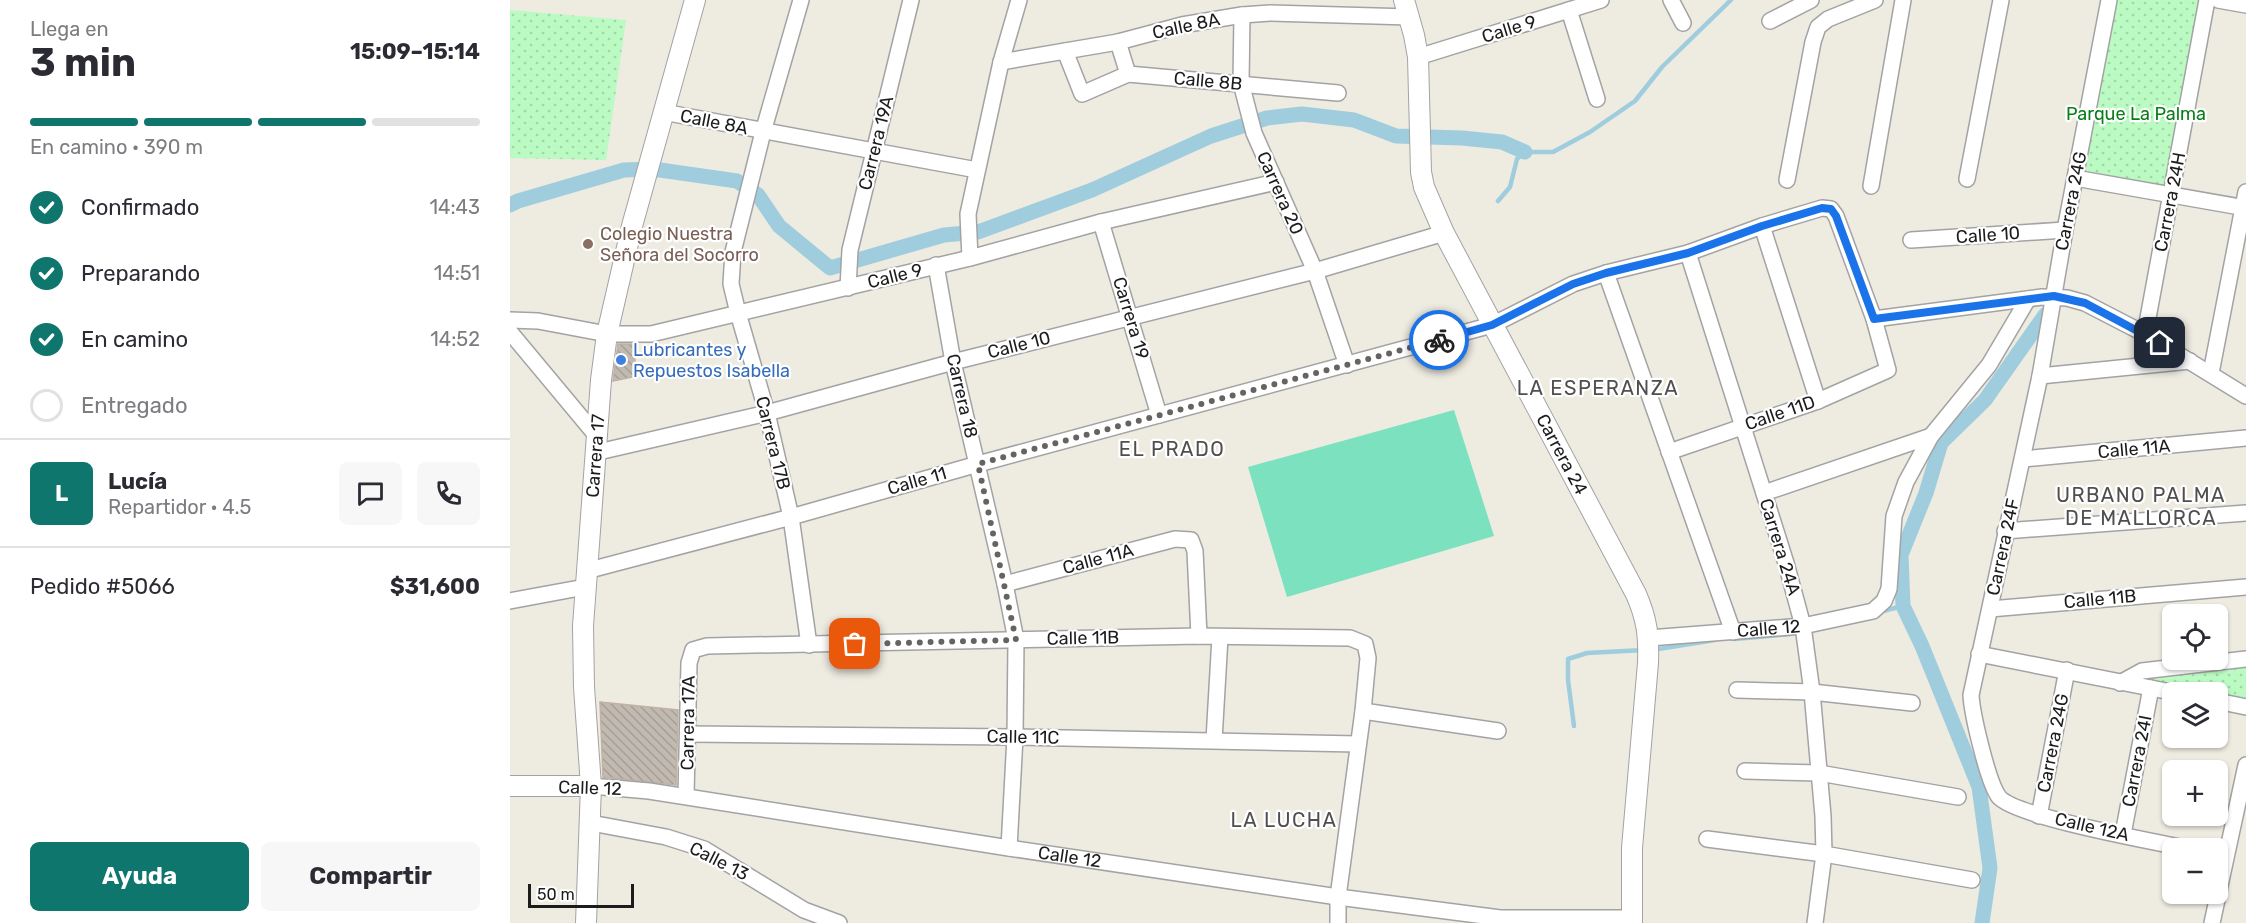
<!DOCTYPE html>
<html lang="es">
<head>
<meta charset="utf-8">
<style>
  body { margin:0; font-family:Rubik,sans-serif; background:#f7f7f7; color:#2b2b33; height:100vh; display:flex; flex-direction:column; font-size:22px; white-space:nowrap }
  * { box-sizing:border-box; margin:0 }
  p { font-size:20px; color:#7c7c81 }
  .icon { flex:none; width:33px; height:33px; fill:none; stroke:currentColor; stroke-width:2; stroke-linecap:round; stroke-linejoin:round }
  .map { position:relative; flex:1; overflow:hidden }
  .details { display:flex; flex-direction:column; background:#fff; width:510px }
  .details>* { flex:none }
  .controls { position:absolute; left:1652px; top:604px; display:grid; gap:12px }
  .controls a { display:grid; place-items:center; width:66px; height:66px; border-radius:9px; background:#fff; box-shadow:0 2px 4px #0004; font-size:30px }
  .scale { position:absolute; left:18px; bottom:15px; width:106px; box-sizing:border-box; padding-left:6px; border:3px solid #1c1c1c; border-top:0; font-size:16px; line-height:21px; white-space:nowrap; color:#1c1c1c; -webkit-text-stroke:4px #fff; paint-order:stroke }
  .pin { position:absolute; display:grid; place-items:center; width:51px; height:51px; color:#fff; margin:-26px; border-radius:12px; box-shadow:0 3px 9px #0006 }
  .courier { position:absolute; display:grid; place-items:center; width:60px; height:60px; margin:-30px; border:4px solid #1a73e8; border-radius:50%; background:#fff; color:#222; box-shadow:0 2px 8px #0007 }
  .overview em { font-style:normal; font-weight:700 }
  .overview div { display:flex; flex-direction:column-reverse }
  .overview { display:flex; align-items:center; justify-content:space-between; height:102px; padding:0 30px }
  h1 { font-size:39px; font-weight:700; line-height:45px }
  .bar { display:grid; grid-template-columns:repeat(4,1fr); gap:9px 6px; align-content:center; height:72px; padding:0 30px }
  .bar i { height:8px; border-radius:4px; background:#e1e1e2 }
  .bar .current { background:#0f766e }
  .bar p { grid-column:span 4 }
  .line { display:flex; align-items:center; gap:15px; padding:0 30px; border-top:2px solid #e1e1e2 }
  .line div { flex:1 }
  .round { display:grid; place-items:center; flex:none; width:63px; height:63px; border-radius:9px; background:#f7f7f7 }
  ol { padding:0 30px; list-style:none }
  li { display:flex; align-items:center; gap:18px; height:66px }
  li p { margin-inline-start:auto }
  li .icon { padding:6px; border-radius:50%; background:#0f766e; color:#fff; stroke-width:4 }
  li:last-child { color:#7c7c81 }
  li i { width:33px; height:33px; border:3px solid #e1e1e2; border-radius:50% }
  .action { display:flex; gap:12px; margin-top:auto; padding:12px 30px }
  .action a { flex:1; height:69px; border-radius:9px; background:#0f766e; color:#fff; font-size:24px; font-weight:700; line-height:69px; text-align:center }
  .action a+a { background:#f7f7f7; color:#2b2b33 }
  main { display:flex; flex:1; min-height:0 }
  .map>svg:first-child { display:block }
</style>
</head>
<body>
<main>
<section class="details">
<div class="overview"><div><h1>3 min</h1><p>Llega en</p></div><em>15:09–15:14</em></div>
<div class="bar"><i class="current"></i><i class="current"></i><i class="current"></i><i></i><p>En camino · 390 m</p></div>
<ol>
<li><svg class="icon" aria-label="check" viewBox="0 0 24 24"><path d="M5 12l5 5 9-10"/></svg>Confirmado<p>14:43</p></li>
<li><svg class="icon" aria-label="check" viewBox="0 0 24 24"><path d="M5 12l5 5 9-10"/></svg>Preparando<p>14:51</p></li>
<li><svg class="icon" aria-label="check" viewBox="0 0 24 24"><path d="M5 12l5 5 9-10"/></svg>En camino<p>14:52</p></li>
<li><i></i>Entregado</li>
</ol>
<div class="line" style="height:108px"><b class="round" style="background:#0f766e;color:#fff">L</b><div><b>Lucía</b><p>Repartidor · 4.5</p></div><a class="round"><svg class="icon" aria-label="chat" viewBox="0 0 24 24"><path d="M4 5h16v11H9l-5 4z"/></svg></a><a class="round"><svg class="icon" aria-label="phone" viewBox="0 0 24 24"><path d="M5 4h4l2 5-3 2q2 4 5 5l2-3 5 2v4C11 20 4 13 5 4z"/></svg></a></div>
<div class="line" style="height:78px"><div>Pedido #5066</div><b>$31,600</b></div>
<div class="action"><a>Ayuda</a><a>Compartir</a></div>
</section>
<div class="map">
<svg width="1736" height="923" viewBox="0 0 1736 923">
  <defs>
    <pattern id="park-dots" width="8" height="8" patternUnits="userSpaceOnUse" patternTransform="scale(1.5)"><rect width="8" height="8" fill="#bbfbc3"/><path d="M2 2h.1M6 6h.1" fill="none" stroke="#a0d7a7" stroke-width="1.8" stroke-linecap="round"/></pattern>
    <pattern id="building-back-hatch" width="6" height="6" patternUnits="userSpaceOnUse" patternTransform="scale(1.5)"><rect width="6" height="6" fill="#c2bab1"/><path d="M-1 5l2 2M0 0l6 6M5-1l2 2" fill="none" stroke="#a69f98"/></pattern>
  </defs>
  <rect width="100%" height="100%" fill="#eeebe1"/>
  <!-- park -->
  <g fill="url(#park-dots)">
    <path d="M1599 0H1697L1661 195 1565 178Z"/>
    <path d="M0 10 116 20 96 160 0 158Z"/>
    <path d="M1736 659V707L1707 702V693H1663L1610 683Z"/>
  </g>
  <!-- pitch -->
  <path fill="#7be1be" d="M944 410 984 536 777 597 738 467Z"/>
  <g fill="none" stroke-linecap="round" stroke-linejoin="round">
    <!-- stream -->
    <g stroke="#9fcdde" stroke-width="4.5">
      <path d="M988 201 1000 187 1007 159 1015 152H1043L1080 132 1125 101 1152 67 1221 0"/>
      <path d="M1369 612 1393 606"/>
      <path d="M1225 639 1280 634"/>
      <path d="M1142 650 1205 640"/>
      <path d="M1064 726 1058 680V659L1077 653 1134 650"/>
    </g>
    <!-- canal -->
    <g stroke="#9fcdde" stroke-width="15">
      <path d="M0 205 8 201 114 170 143 169 227 181 248 195 269 226 320 268 434 235 468 232 582 190 701 136 757 118 792 114 844 120 886 136 952 138 992 142 1015 152"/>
      <path d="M1472 923 1480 868 1469 787 1412 646 1393 606 1391 555 1416 493 1431 443 1475 400 1535 315"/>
    </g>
  </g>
  <!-- building -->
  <g fill="url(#building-back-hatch)" stroke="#c0b1a3" stroke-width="1.5">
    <path d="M108 344H123L127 376 103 381Z"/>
    <path d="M90 702 168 710 166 785 93 777Z"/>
  </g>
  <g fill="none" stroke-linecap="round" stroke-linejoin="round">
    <!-- minor casing -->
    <g stroke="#a3a3a3" stroke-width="18">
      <g id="minor">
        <path d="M291 0 253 132 223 252 221 284 228 313 257 413 281 517 299 645"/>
        <path d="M1161 0 1173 23"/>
        <path d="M1599 0 1555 230 1530 376 1461 695C1462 714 1478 783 1489 797 1506 817 1646 842 1680 849"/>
        <path d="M1708 0 1736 5"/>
        <path d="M1059 10 1087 99"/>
        <path d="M732 15 731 83 744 133 805 271 837 365"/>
        <path d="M1260 21 1301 0"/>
        <path d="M608 42 618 74"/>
        <path d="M555 51 572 94 618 74 828 93"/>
        <path d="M908 57 1091 0"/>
        <path d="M491 62 608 42 672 25 732 15 760 13 900 17"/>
        <path d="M153 112 467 170"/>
        <path d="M1565 178 1736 208"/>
        <path d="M1457 179 1491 0"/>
        <path d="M1277 180 1303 42 1308 27 1318 19 1365 0"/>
        <path d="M1361 186 1393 0"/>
        <path d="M591 222 649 415"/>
        <path d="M1252 226 1308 401"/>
        <path d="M1401 240 1555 230"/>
        <path d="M1178 253 1276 563 1293 626 1302 692 1313 816 1314 854 1305 923"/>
        <path d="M460 258 458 214 491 62 509 0"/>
        <path d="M426 265 443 362 495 584 506 640 505 737 499 848"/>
        <path d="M1096 273 1223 632"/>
        <path d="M338 288 340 250 401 0"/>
        <path d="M1364 319 1532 297 1557 298 1575 303 1635 334 1736 396"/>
        <path d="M0 320 28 321 97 334H141L460 258 591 222 766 182"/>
        <path d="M0 332 85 434"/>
        <path d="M1635 334 1697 0"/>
        <path d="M1701 373 1736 192"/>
        <path d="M1530 376 1680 361"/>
        <path d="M84 453 257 413 443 362 805 271 934 233"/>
        <path d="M1513 459 1736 438"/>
        <path d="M1254 493 1421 436"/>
        <path d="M1495 531 1736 513"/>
        <path d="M76 571 281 517 468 464 982 325 1063 284 1096 273 1178 253 1252 226 1312 208 1321 209 1326 216 1364 319 1378 370 1308 401 1159 452"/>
        <path d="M495 584 665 539 681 540 685 551 689 636"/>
        <path d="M0 601 75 587"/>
        <path d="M1480 609 1736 587"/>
        <path id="s1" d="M1139 638 1293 626 1363 611 1374 601 1379 589 1384 516 1396 482 1421 436 1479 365 1518 299"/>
        <path d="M1469 654 1666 693"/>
        <path d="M1610 683 1632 671 1736 659"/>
        <path d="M1227 690 1302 692 1402 703"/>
        <path d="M1707 701 1736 707"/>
        <path d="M853 711 988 731"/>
        <path d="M178 734 505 737 848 744"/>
        <path d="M704 740 710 637"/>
        <path d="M1235 771 1309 773 1448 797"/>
        <path id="s2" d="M81 786 139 791 499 848 828 897 990 918H1122"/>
        <path d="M176 796 179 663 183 650 197 646 689 636 840 638 855 644 858 658 853 711 828 897V923"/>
        <path d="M1529 816 1557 670"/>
        <path d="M81 823 156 837 194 849 294 910 329 923"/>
        <path d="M1613 834 1641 688"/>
        <path d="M1197 839 1314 854 1462 880"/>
        <path d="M1702 923 1736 765"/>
      </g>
    </g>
    <!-- tertiary casing -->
    <g stroke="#a3a3a3" stroke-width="22">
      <g id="tertiary">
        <path id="s3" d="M894 0 904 35 908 57 911 172 914 187 934 233 1126 594C1137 619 1139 636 1138 663L1122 848V923"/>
        <path d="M0 786H81"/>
        <path id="s4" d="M76 923 81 786 74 687 73 626 91 380 97 334 122 226 185 0"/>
      </g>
    </g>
    <!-- minor -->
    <use href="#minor" stroke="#fff" stroke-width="15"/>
    <!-- tertiary -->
    <use href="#tertiary" stroke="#fff" stroke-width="20"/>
  </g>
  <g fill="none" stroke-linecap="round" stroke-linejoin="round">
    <!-- done -->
    <path stroke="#666461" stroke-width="6" stroke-dasharray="0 10.8" d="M345 644 506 640 468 464 929 340"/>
    <!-- route -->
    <path stroke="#1a73e8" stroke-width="8" d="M929 340 982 325 1063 284 1096 273 1178 253 1252 226 1312 208 1321 209 1326 216 1364 319 1544 296 1575 303 1650 343"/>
  </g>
  <!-- markers -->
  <circle fill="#8d6e63" stroke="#fff" stroke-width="2" cx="78" cy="244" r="6"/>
  <circle fill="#3f7fe0" stroke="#fff" stroke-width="2" cx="111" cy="360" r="6"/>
  <g text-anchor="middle" stroke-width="4.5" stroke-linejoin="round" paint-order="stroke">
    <!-- street labels -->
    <g font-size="18" fill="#1c1c1c" stroke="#fff">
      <text transform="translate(676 26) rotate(-12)" y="6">Calle 8A</text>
      <text transform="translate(999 29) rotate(-17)" y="6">Calle 9</text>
      <text transform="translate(698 81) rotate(5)" y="6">Calle 8B</text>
      <text transform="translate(204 122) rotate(11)" y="6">Calle 8A</text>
      <text transform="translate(366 143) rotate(-76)" y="6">Carrera 19A</text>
      <text transform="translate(770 193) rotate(66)" y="6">Carrera 20</text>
      <text transform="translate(1561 201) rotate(-79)" y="6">Carrera 24G</text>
      <text transform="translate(1660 202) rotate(-79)" y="6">Carrera 24H</text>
      <text transform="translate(1478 235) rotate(-4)" y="6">Calle 10</text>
      <text transform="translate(385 276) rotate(-14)" y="6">Calle 9</text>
      <text transform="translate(621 318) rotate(73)" y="6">Carrera 19</text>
      <text transform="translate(509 345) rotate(-14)" y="6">Calle 10</text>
      <text transform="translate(452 396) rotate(77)" y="6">Carrera 18</text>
      <text transform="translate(1270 413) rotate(-19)" y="6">Calle 11D</text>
      <text transform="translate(263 443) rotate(76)" y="6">Carrera 17B</text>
      <text transform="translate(1624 449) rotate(-5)" y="6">Calle 11A</text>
      <text dy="6" stroke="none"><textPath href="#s3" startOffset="490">Carrera 24</textPath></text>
      <text dy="6" stroke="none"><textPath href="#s4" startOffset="468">Carrera 17</textPath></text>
      <text transform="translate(407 481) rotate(-16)" y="6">Calle 11</text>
      <text transform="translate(1270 547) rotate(73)" y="6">Carrera 24A</text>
      <text transform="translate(1493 547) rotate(-78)" y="6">Carrera 24F</text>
      <text transform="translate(588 559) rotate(-15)" y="6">Calle 11A</text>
      <text transform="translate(1590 599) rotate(-5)" y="6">Calle 11B</text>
      <text dy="6" stroke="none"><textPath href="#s1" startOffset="120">Calle 12</textPath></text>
      <text transform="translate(573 638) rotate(-1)" y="6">Calle 11B</text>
      <text transform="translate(178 723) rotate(-89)" y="6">Carrera 17A</text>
      <text transform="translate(513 737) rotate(1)" y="6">Calle 11C</text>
      <text transform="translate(1543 743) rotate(-79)" y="6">Carrera 24G</text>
      <text transform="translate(1627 761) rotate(-79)" y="6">Carrera 24I</text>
      <text transform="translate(80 788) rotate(2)" y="6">Calle 12</text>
      <text transform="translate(1582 827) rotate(13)" y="6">Calle 12A</text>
      <text dy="6" stroke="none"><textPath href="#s2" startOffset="484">Calle 12</textPath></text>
      <text transform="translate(209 861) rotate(27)" y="6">Calle 13</text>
    </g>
    <!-- park labels -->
    <g font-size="18" fill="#077e16" stroke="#fff">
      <text x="1626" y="120">Parque La Palma</text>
    </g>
    <!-- education labels -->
    <g font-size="18" fill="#785e54" stroke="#fff" text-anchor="start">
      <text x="90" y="240">Colegio Nuestra<tspan x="90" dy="21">Señora del Socorro</tspan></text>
    </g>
    <!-- shop labels -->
    <g font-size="18" fill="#366cbe" stroke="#fff" text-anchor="start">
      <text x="123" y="356">Lubricantes y<tspan x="123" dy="21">Repuestos Isabella</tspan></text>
    </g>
    <!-- neighbourhood labels -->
    <g font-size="20" letter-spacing="1.5" fill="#4f4f4f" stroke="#fff">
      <text x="1088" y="395">LA ESPERANZA</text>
      <text x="662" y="456">EL PRADO</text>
      <text x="1631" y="502">URBANO PALMA<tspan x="1631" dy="23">DE MALLORCA</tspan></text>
      <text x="774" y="827">LA LUCHA</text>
    </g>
  </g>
</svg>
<div class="controls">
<a><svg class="icon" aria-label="locate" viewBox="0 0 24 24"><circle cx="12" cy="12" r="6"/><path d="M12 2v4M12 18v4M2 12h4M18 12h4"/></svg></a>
<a><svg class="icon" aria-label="layers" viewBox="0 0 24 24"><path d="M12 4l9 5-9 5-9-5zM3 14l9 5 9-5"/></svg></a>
<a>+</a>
<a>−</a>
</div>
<div class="scale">50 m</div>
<div class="pin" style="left:345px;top:644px;background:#ea580c"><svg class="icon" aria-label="bag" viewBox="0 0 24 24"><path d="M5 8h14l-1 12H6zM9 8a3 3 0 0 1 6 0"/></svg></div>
<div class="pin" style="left:1650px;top:343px;background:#1f2937"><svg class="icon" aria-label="home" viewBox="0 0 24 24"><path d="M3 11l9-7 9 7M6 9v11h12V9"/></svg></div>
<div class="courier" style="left:929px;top:340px"><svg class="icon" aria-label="bike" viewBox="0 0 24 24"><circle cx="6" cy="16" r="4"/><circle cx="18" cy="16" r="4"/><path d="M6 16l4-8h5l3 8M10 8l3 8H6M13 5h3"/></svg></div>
</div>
</main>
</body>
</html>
